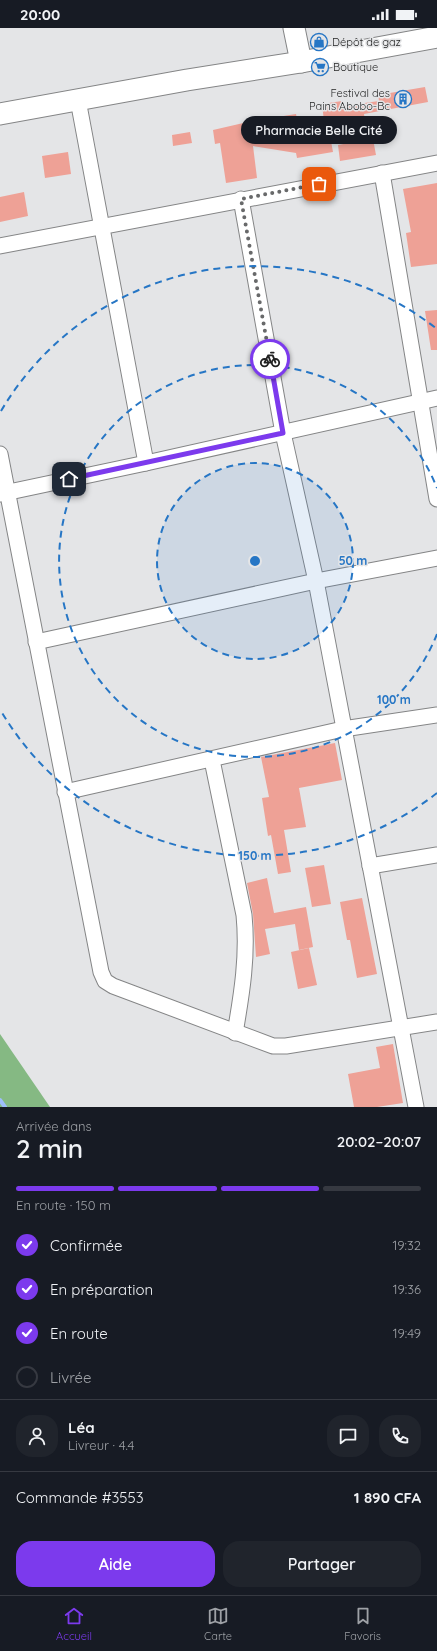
<!DOCTYPE html>
<html lang="fr">
<head>
<meta charset="utf-8">
<style>
  body { margin:0; font-family:Quicksand,sans-serif; background:#20242c; color:#f1f3f6; height:100vh; display:flex; flex-direction:column; font-size:15px; white-space:nowrap }
  * { box-sizing:border-box; margin:0 }
  p { font-size:13px; color:#9ea1a6 }
  .icon { flex:none; width:22px; height:22px; fill:none; stroke:currentColor; stroke-width:2; stroke-linecap:round; stroke-linejoin:round }
  .map { position:relative; height:1079px; overflow:hidden }
  .details { display:flex; flex-direction:column; background:#171b24; flex:1 }
  .details>* { flex:none }
  .pin { position:absolute; display:grid; place-items:center; width:34px; height:34px; color:#fff; margin:-17px; border-radius:8px; box-shadow:0 2px 6px #0006 }
  .courier { position:absolute; display:grid; place-items:center; width:40px; height:40px; margin:-20px; border:3px solid #7c3aed; border-radius:50%; background:#fff; color:#222; box-shadow:0 1px 5px #0007 }
  .bubble { position:absolute; height:28px; border-radius:14px; background:#171b24; box-shadow:0 2px 6px #0003; font-size:13px; font-weight:600; line-height:28px; text-align:center }
  .summary em { font-style:normal; font-weight:600 }
  .summary div { display:flex; flex-direction:column-reverse }
  .summary { display:flex; align-items:center; justify-content:space-between; height:68px; padding:0 16px }
  h1 { font-size:26px; font-weight:600; line-height:30px }
  .bar { display:grid; grid-template-columns:repeat(4,1fr); gap:6px 4px; align-content:center; height:48px; padding:0 16px }
  .bar i { height:5px; border-radius:3px; background:#363941 }
  .bar .active { background:#7c3aed }
  .bar p { grid-column:span 4 }
  .line { display:flex; align-items:center; gap:10px; padding:0 16px; border-top:1px solid #363941 }
  .line div { flex:1 }
  .round { display:grid; place-items:center; flex:none; width:42px; height:42px; border-radius:16px; background:#20242c }
  ol { padding:0 16px; list-style:none }
  li { display:flex; align-items:center; gap:12px; height:44px }
  li p { margin-inline-start:auto }
  li .icon { padding:4px; border-radius:50%; background:#7c3aed; color:#fff; stroke-width:4 }
  li:last-child { color:#9ea1a6 }
  li i { width:22px; height:22px; border:2px solid #363941; border-radius:50% }
  .cta { display:flex; gap:8px; margin-top:auto; padding:8px 16px }
  .cta a { flex:1; height:46px; border-radius:16px; background:#7c3aed; color:#fff; font-size:16px; font-weight:600; line-height:46px; text-align:center }
  .cta a+a { background:#20242c; color:#f1f3f6 }
  .status { display:flex; justify-content:space-between; align-items:center; height:28px; padding:0 20px; background:#171b24; direction:ltr }
  .status svg { height:11px; fill:currentColor }
  .dock { display:flex; justify-content:space-around; align-items:center; height:56px; border-top:1px solid #363941; background:#171b24; font-size:11px; color:#9ea1a6 }
  .dock a { display:grid; justify-items:center; gap:2px }
  .dock .active { color:#7c3aed }
  .map>svg:first-child { display:block }
</style>
</head>
<body>
<div class="status"><b>20:00</b><svg viewBox="0 0 49 12"><path d="M0 12V9h3v3zM5 12V6h3v6zM10 12V3h3v9zM15 12V0h3v12zM26 1h20v11H26zM47 4h2v5h-2z"/></svg></div>
<div class="map">
<svg width="437" height="1079" viewBox="0 0 437 1079">
  <rect width="100%" height="100%" fill="#e4e5e7"/>
  <!-- forest -->
  <path fill="#85b983" d="M0 1006 50 1079H0Z"/>
  <g fill="none" stroke-linecap="round" stroke-linejoin="round">
    <!-- stream -->
    <path stroke="#9ebefb" stroke-width="4" d="M0 1072 5 1079"/>
  </g>
  <!-- building -->
  <g fill="#eea196">
    <path d="M425 59 428 74 364 86 368 112 373 111 376 127 340 133 338 117 354 114 350 89 324 93 322 76 342 73 343 78 379 73 378 67Z"/>
    <path d="M296 86 299 102 328 97 333 124 297 130 296 125 253 118 257 150 226 155 220 115 215 116 213 102 252 93Z"/>
    <path d="M190 104 192 115 173 118 172 107Z"/>
    <path d="M68 124 71 146 45 150 42 128Z"/>
    <path d="M437 155V236L411 239 406 205 411 204 403 161Z"/>
    <path d="M24 164 28 188 0 194V169Z"/>
    <path d="M437 282V322H431L425 283Z"/>
    <path d="M335 715 342 752 299 760 306 799 284 802 291 844 278 846 271 807 268 808 262 770 269 769 261 729Z"/>
    <path d="M324 837 331 876 312 879 305 840Z"/>
    <path d="M267 850 274 885 306 879 313 919 299 922 295 896 265 901 270 926 256 929 253 886 247 855Z"/>
    <path d="M362 870 377 946 357 950 350 912H347L340 874Z"/>
    <path d="M309 920 317 957 298 961 291 924Z"/>
    <path d="M393 1016 403 1075 377 1079H354L348 1046 380 1040 376 1019Z"/>
  </g>
  <g fill="none" stroke-linecap="round" stroke-linejoin="round">
    <!-- street casing -->
    <g stroke="#848586" stroke-width="17">
      <g id="street">
        <path d="M78 72 146 435"/>
        <path d="M382 145 437 471"/>
        <path d="M241 171 283 405 316 553 416 1079"/>
        <path d="M0 218 437 135"/>
        <path d="M0 426 101 944 105 953 113 958 273 1018H286L437 994"/>
        <path d="M0 466 146 435 437 370"/>
        <path d="M36 614 316 553 437 530"/>
        <path d="M212 732 244 887C248 927 242 965 235 1005"/>
        <path d="M65 764 343 701 437 687"/>
        <path d="M370 838 437 827"/>
      </g>
    </g>
    <!-- secondary casing -->
    <g stroke="#848586" stroke-width="23">
      <g id="secondary">
        <path d="M294 0 301 34"/>
        <path d="M0 86 187 52 301 34 437 9"/>
      </g>
    </g>
    <!-- street -->
    <use href="#street" stroke="#fff" stroke-width="15"/>
    <!-- secondary -->
    <use href="#secondary" stroke="#fff" stroke-width="21"/>
  </g>
  <g fill="none" stroke-linecap="round" stroke-linejoin="round">
    <!-- done -->
    <path stroke="#68696a" stroke-width="4" stroke-dasharray="0 7.2" d="M270 331 241 171 319 156"/>
    <!-- route -->
    <path stroke="#7c3aed" stroke-width="5" d="M69 451 283 405 270 331"/>
  </g>
  <!-- distance rings -->
  <circle cx="255" cy="533" r="98" fill="#2676c5" fill-opacity=".12"/>
  <g fill="none" stroke="#2676c5" stroke-width="2" stroke-dasharray="7 5">
    <circle cx="255" cy="533" r="98"/>
    <path d="M437 606A196 196 0 1 1 437 460"/>
    <path d="M437 765A295 295 0 0 1 1 683M1 383A295 295 0 0 1 437 301"/>
  </g>
  <!-- icons -->
  <defs>
    <g id="shop-ring" transform="scale(0.9)"><circle r="9.5" fill="#e4e5e7" stroke="#2676c5" stroke-width="1.5"/><path d="M-5-2.5h2.3a2.7 3.5 0 0 1 5.4 0H5L5.5 6h-11ZM-1.5-2.5h3a1.5 2.3 0 0 0-3 0Z" fill="#2676c5"/></g>
    <g id="supermarket-ring" transform="scale(0.9)"><circle r="9.5" fill="#e4e5e7" stroke="#2676c5" stroke-width="1.5"/><path d="M-6-5.5h2.5l.6 2H6L4.5 2H-2.5L-4.4-4H-6ZM-1.5 3.2a1.3 1.3 0 1 0 .1 0ZM3 3.2a1.3 1.3 0 1 0 .1 0Z" fill="#2676c5"/></g>
    <g id="building-ring" transform="scale(0.9)"><circle r="9.5" fill="#e4e5e7" stroke="#2676c5" stroke-width="1.5"/><path d="M-4-6H4V6H1V3H-1V6H-4ZM-2.5-4.3h1.7v1.8h-1.7ZM.8-4.3h1.7v1.8H.8ZM-2.5-1h1.7V.8h-1.7ZM.8-1h1.7V.8H.8Z" fill="#2676c5"/></g>
  </defs>
  <g fill-rule="evenodd">
    <use href="#shop-ring" x="319" y="14"/>
    <use href="#supermarket-ring" x="320" y="39"/>
    <use href="#building-ring" x="403" y="71"/>
  </g>
  <g text-anchor="middle" stroke-width="3" stroke-linejoin="round" paint-order="stroke">
    <!-- poi labels -->
    <g font-size="11" fill="#252626" stroke="#e4e5e7" text-anchor="start">
      <text x="332" y="18">Dépôt de gaz</text>
      <text x="333" y="43">Boutique</text>
      <text x="390" y="69" text-anchor="end">Festival des<tspan x="390" dy="13">Pains Abobo-Bc</tspan></text>
    </g>
  </g>
  <circle cx="255" cy="533" r="6" fill="#2676c5" stroke="#e4e5e7" stroke-width="2"/>
  <g font-size="12" text-anchor="middle" font-weight="bold" fill="#2676c5" stroke="#e4e5e7" stroke-width="3" stroke-linejoin="round" paint-order="stroke">
    <text x="353" y="537">50 m</text>
    <text x="394" y="676">100 m</text>
    <text x="255" y="832">150 m</text>
  </g>
</svg>
<div class="pin" style="left:319px;top:156px;background:#ea580c"><svg class="icon" aria-label="bag" viewBox="0 0 24 24"><path d="M5 8h14l-1 12H6zM9 8a3 3 0 0 1 6 0"/></svg></div>
<div class="pin" style="left:69px;top:451px;background:#1f2937"><svg class="icon" aria-label="home" viewBox="0 0 24 24"><path d="M3 11l9-7 9 7M6 9v11h12V9"/></svg></div>
<div class="courier" style="left:270px;top:331px"><svg class="icon" aria-label="bike" viewBox="0 0 24 24"><circle cx="6" cy="16" r="4"/><circle cx="18" cy="16" r="4"/><path d="M6 16l4-8h5l3 8M10 8l3 8H6M13 5h3"/></svg></div>
<div class="bubble" style="left:241px;top:88px;width:156px">Pharmacie Belle Cité</div>
</div>
<section class="details">
<div class="summary"><div><h1>2 min</h1><p>Arrivée dans</p></div><em>20:02–20:07</em></div>
<div class="bar"><i class="active"></i><i class="active"></i><i class="active"></i><i></i><p>En route · 150 m</p></div>
<ol>
<li><svg class="icon" aria-label="check" viewBox="0 0 24 24"><path d="M5 12l5 5 9-10"/></svg>Confirmée<p>19:32</p></li>
<li><svg class="icon" aria-label="check" viewBox="0 0 24 24"><path d="M5 12l5 5 9-10"/></svg>En préparation<p>19:36</p></li>
<li><svg class="icon" aria-label="check" viewBox="0 0 24 24"><path d="M5 12l5 5 9-10"/></svg>En route<p>19:49</p></li>
<li><i></i>Livrée</li>
</ol>
<div class="line" style="height:72px"><a class="round"><svg class="icon" aria-label="person" viewBox="0 0 24 24"><circle cx="12" cy="8" r="4"/><path d="M4 21q1-7 8-7t8 7"/></svg></a><div><b>Léa</b><p>Livreur · 4.4</p></div><a class="round"><svg class="icon" aria-label="chat" viewBox="0 0 24 24"><path d="M4 5h16v11H9l-5 4z"/></svg></a><a class="round"><svg class="icon" aria-label="phone" viewBox="0 0 24 24"><path d="M5 4h4l2 5-3 2q2 4 5 5l2-3 5 2v4C11 20 4 13 5 4z"/></svg></a></div>
<div class="line" style="height:52px"><div>Commande #3553</div><b>1 890 CFA</b></div>
<div class="cta"><a>Aide</a><a>Partager</a></div>
</section>
<nav class="dock">
<a class="active"><svg class="icon" aria-label="home" viewBox="0 0 24 24"><path d="M3 11l9-7 9 7M6 9v11h12V9"/></svg>Accueil</a>
<a><svg class="icon" aria-label="map" viewBox="0 0 24 24"><path d="M3 6l6-2 6 2 6-2v14l-6 2-6-2-6 2zM9 4v14M15 6v14"/></svg>Carte</a>
<a><svg class="icon" aria-label="saved" viewBox="0 0 24 24"><path d="M7 4h10v16l-5-4-5 4z"/></svg>Favoris</a>
</nav>
</body>
</html>
